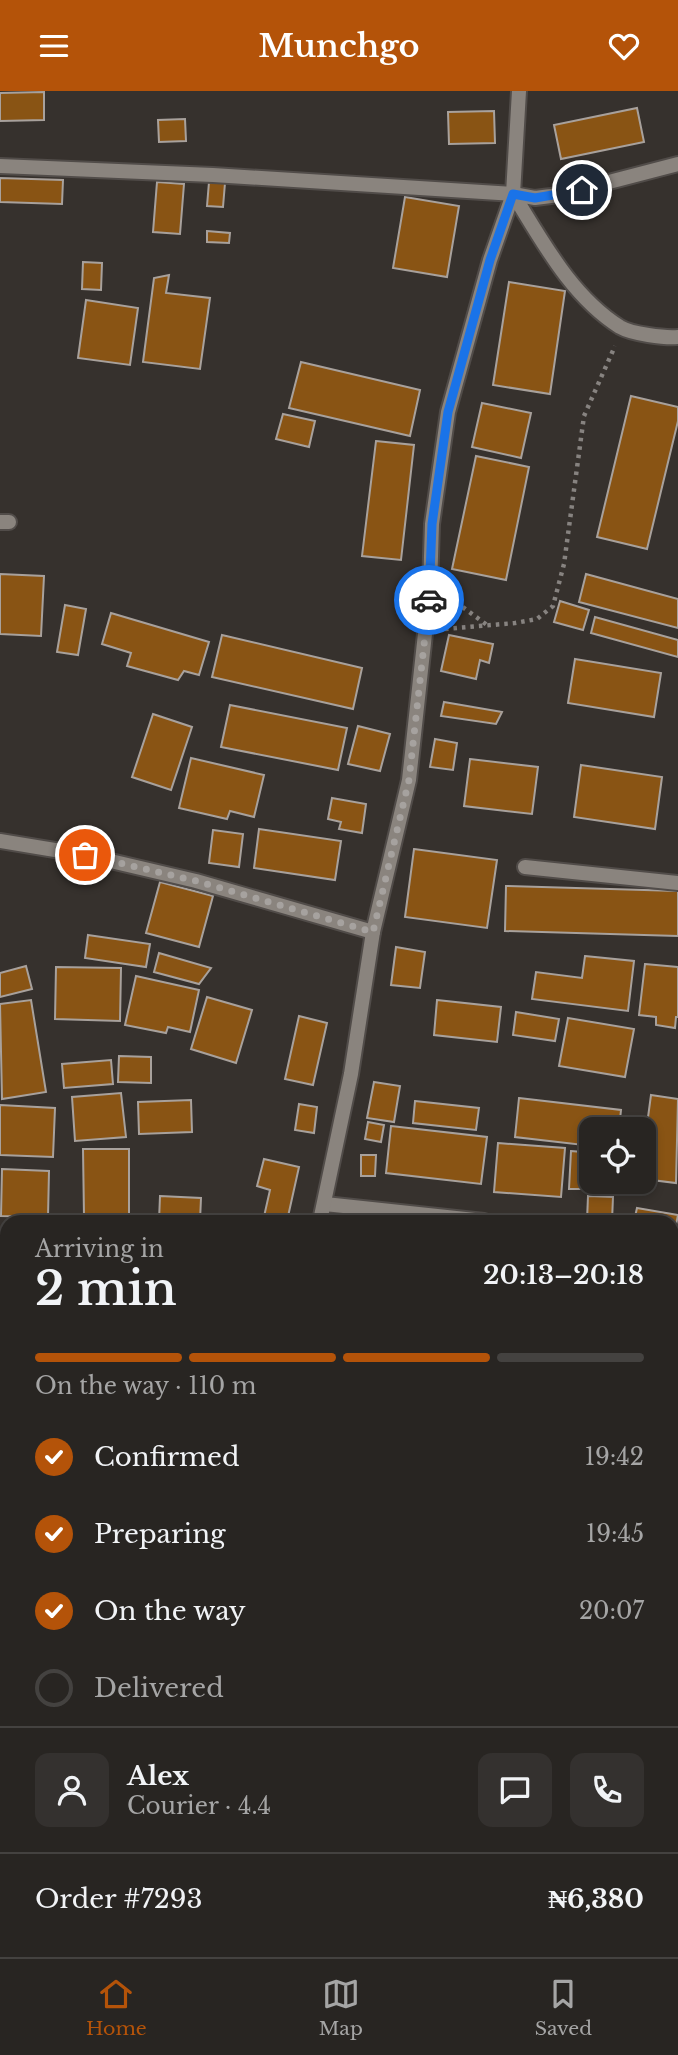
<!DOCTYPE html>
<html lang="en">
<head>
<meta charset="utf-8">
<style>
  body { margin:0; font-family:"Libre Baskerville",serif; background:#34312f; color:#f1f3f6; height:100vh; display:flex; flex-direction:column; font-size:26px; white-space:nowrap }
  * { box-sizing:border-box; margin:0 }
  p { font-size:23px; color:#a5a5a5 }
  .icon { flex:none; width:38px; height:38px; fill:none; stroke:currentColor; stroke-width:2; stroke-linecap:round; stroke-linejoin:round }
  .map { position:relative; flex:1; overflow:hidden }
  .details { position:absolute; left:0px; top:1124px; width:679px; height:744px; display:flex; flex-direction:column; background:#282522; border-radius:21px 21px 0 0; box-shadow:0 4px 10px #0003,0 0 0 2px #444240 }
  .details>* { flex:none }
  .controls { position:absolute; left:579px; top:1026px; display:grid; gap:14px }
  .controls a { display:grid; place-items:center; width:77px; height:77px; border-radius:14px; background:#282522; box-shadow:0 4px 10px #0003,0 0 0 2px #444240; font-size:35px }
  .pin { position:absolute; display:grid; place-items:center; width:60px; height:60px; color:#fff; margin:-30px; border:4px solid #fff; border-radius:50%; box-shadow:0 2px 7px #0007 }
  .courier { position:absolute; display:grid; place-items:center; width:70px; height:70px; margin:-35px; border:5px solid #1a73e8; border-radius:50%; background:#fff; color:#222; box-shadow:0 2px 9px #0007 }
  .overview em { font-style:normal; font-weight:600 }
  .overview div { display:flex; flex-direction:column-reverse }
  .overview { display:flex; align-items:center; justify-content:space-between; height:119px; padding:0 35px }
  h1 { font-size:46px; font-weight:600; line-height:52px }
  .bar { display:grid; grid-template-columns:repeat(4,1fr); gap:10px 7px; align-content:center; height:84px; padding:0 35px }
  .bar i { height:9px; border-radius:5px; background:#444240 }
  .bar .on { background:#b45309 }
  .bar p { grid-column:span 4 }
  .line { display:flex; align-items:center; gap:18px; padding:0 35px; border-top:2px solid #444240 }
  .line div { flex:1 }
  .round { display:grid; place-items:center; flex:none; width:74px; height:74px; border-radius:14px; background:#34312f }
  ol { padding:0 35px; list-style:none }
  li { display:flex; align-items:center; gap:21px; height:77px }
  li p { margin-inline-start:auto }
  li .icon { padding:7px; border-radius:50%; background:#b45309; color:#fff; stroke-width:4 }
  li:last-child { color:#a5a5a5 }
  li i { width:38px; height:38px; border:4px solid #444240; border-radius:50% }
  header { display:flex; justify-content:space-between; align-items:center; height:91px; padding:0 35px; background:#b45309; color:#fff; font-size:32px; font-weight:600 }
  .tabs { display:flex; justify-content:space-around; align-items:center; height:98px; border-top:2px solid #444240; background:#282522; font-size:19px; color:#a5a5a5 }
  .tabs a { display:grid; justify-items:center; gap:4px }
  .tabs .on { color:#b45309 }
  .map>svg:first-child { display:block }
</style>
</head>
<body>
<header><svg class="icon" aria-label="menu" viewBox="0 0 24 24"><path d="M4 6h16M4 12h16M4 18h16"/></svg>Munchgo<svg class="icon" aria-label="heart" viewBox="0 0 24 24"><path d="M12 20l-8-8c-3-5 5-10 8-4 3-6 11-1 8 4z"/></svg></header>
<div class="map">
<svg width="678" height="1866" viewBox="0 0 678 1866">
  <rect width="100%" height="100%" fill="#36312d"/>
  <!-- building -->
  <g fill="#895414" stroke="#a8a19c" stroke-width="2">
    <path d="M44 1V29L0 30V2Z"/>
    <path d="M637 17 644 51 561 68 554 34Z"/>
    <path d="M494 20 495 52 449 53 448 21Z"/>
    <path d="M185 28 186 50 159 51 158 29Z"/>
    <path d="M0 87 63 89 62 113 0 111Z"/>
    <path d="M157 91 184 93 180 143 153 141Z"/>
    <path d="M209 91 225 92 223 116 207 115Z"/>
    <path d="M405 106 459 115 447 186 393 177Z"/>
    <path d="M207 140 230 142 229 152 207 151Z"/>
    <path d="M83 171 102 172 101 199 82 198Z"/>
    <path d="M169 184 166 202 210 207 200 278 143 271 154 187Z"/>
    <path d="M509 191 565 200 550 303 493 294Z"/>
    <path d="M86 209 138 217 130 274 78 267Z"/>
    <path d="M301 271 420 299 410 345 289 317Z"/>
    <path d="M631 305 678 316V330L647 458 597 446Z"/>
    <path d="M482 312 531 322 521 367 472 356Z"/>
    <path d="M283 323 315 330 309 356 276 348Z"/>
    <path d="M376 350 414 354 401 469 362 465Z"/>
    <path d="M476 365 529 376 506 489 452 478Z"/>
    <path d="M0 483 44 485 41 545 0 543Z"/>
    <path d="M586 483 678 508V537L579 511Z"/>
    <path d="M560 510 589 519 583 539 554 531Z"/>
    <path d="M65 514 86 518 78 564 57 561Z"/>
    <path d="M111 522 209 551 199 584 184 580 178 589 127 575 131 562 102 553Z"/>
    <path d="M595 526 678 549V566L591 542Z"/>
    <path d="M222 544 362 577 353 618 212 586Z"/>
    <path d="M449 544 493 553 489 572 480 569 476 588 441 580Z"/>
    <path d="M575 568 661 582 654 626 568 612Z"/>
    <path d="M444 611 502 621 496 633 441 625Z"/>
    <path d="M230 614 347 637 338 679 221 656Z"/>
    <path d="M153 623 192 636 171 699 132 686Z"/>
    <path d="M358 635 390 643 380 680 348 673Z"/>
    <path d="M435 648 457 652 453 679 430 676Z"/>
    <path d="M191 667 264 684 254 726 230 720 227 728 179 717Z"/>
    <path d="M470 668 538 676 532 723 464 715Z"/>
    <path d="M581 674 662 686 655 738 574 726Z"/>
    <path d="M332 707 366 713 362 742 339 738 341 731 328 728Z"/>
    <path d="M259 738 341 750 335 789 254 777Z"/>
    <path d="M213 739 243 743 239 776 209 772Z"/>
    <path d="M414 758 497 769 487 837 405 826Z"/>
    <path d="M160 791 213 805 199 856 146 842Z"/>
    <path d="M506 795 678 800V845L505 840Z"/>
    <path d="M88 844 150 853 146 876 85 867Z"/>
    <path d="M396 856 425 861 420 897 391 894Z"/>
    <path d="M159 862 211 877 199 893 154 881Z"/>
    <path d="M585 865 634 870 628 920 532 908 536 881 582 887Z"/>
    <path d="M645 873 678 876V926H676L675 937 656 934V926L639 924Z"/>
    <path d="M26 875 32 898 0 906V882Z"/>
    <path d="M56 876 121 877 120 930 55 928Z"/>
    <path d="M136 885 199 899 190 941 168 936 166 942 125 934Z"/>
    <path d="M207 906 252 919 236 972 191 958Z"/>
    <path d="M31 909 46 1001 2 1008 0 913Z"/>
    <path d="M437 909 501 916 497 951 434 944Z"/>
    <path d="M516 921 559 928 555 950 513 944Z"/>
    <path d="M299 925 327 932 313 994 285 988Z"/>
    <path d="M568 927 634 938 625 986 559 975Z"/>
    <path d="M119 965 151 966V992L118 991Z"/>
    <path d="M111 969 113 993 64 997 62 973Z"/>
    <path d="M374 991 400 995 394 1031 367 1027Z"/>
    <path d="M121 1002 126 1046 75 1050 72 1006Z"/>
    <path d="M651 1004 678 1008 676 1092 644 1088V1056Z"/>
    <path d="M519 1007 621 1019 619 1038H592V1055L515 1046Z"/>
    <path d="M191 1009 192 1041 139 1043 138 1011Z"/>
    <path d="M415 1010 479 1017 476 1039 413 1032Z"/>
    <path d="M299 1013 317 1016 314 1042 295 1039Z"/>
    <path d="M0 1014 55 1017 53 1066 0 1064Z"/>
    <path d="M368 1031 384 1034 381 1051 365 1048Z"/>
    <path d="M391 1035 487 1046 481 1093 386 1082Z"/>
    <path d="M498 1052 565 1057 561 1106 494 1101Z"/>
    <path d="M83 1058H129V1125H84Z"/>
    <path d="M571 1060 582 1061 581 1098H569Z"/>
    <path d="M361 1064H376L375 1085H361Z"/>
    <path d="M264 1068 299 1076 287 1130H263L270 1099 257 1095Z"/>
    <path d="M2 1078 49 1080 48 1126 1 1125Z"/>
    <path d="M160 1105 201 1107 200 1130H159Z"/>
    <path d="M588 1105 613 1106 612 1130H587Z"/>
    <path d="M637 1117 678 1124 674 1144H672V1130H634Z"/>
    <path d="M349 1124 374 1127 373 1130H348Z"/>
    <path d="M672 1186 678 1187V1219L672 1218Z"/>
    <path d="M673 1240 678 1241V1278L672 1277Z"/>
    <path d="M672 1300 678 1301V1347H672Z"/>
    <path d="M7 1383V1425L0 1402V1385Z"/>
    <path d="M7 1457V1485L0 1463V1459Z"/>
    <path d="M7 1570V1600L0 1601V1571Z"/>
    <path d="M7 1610V1675L0 1651V1612Z"/>
    <path d="M7 1786V1814L0 1816V1788Z"/>
    <path d="M7 1829V1860H31L32 1866H0V1831Z"/>
    <path d="M431 1860H447L448 1866H432Z"/>
    <path d="M603 1860H660V1865L604 1866Z"/>
  </g>
  <g fill="none" stroke-linecap="round" stroke-linejoin="round">
    <!-- street casing -->
    <g stroke="#514c49" stroke-width="18">
      <g id="street">
        <path d="M0 75 213 84 513 103 535 107 559 104 678 73"/>
        <path d="M513 103C543 151 571 205 620 236 632 243 664 247 678 246"/>
        <path d="M0 431H9"/>
        <path d="M0 750 85 764 196 790 373 841"/>
        <path d="M525 776 678 792"/>
        <path d="M325 1113 484 1130"/>
        <path d="M320 1130 351 983 373 841 409 689 430 497 432 433 448 321 490 169 513 103 519 0"/>
        <path d="M672 1163 678 1164"/>
        <path d="M0 1171 7 1169"/>
        <path d="M0 1546 7 1543"/>
        <path d="M672 1840 678 1839"/>
        <path d="M243 1860 244 1866"/>
        <path d="M551 1866 578 1860"/>
      </g>
    </g>
    <!-- path -->
    <g stroke="#878380" stroke-width="4.5" stroke-dasharray="3.5 5" stroke-linecap="butt">
      <path d="M449 506 487 534"/>
      <path d="M445 538 515 532 537 528 553 515 564 473 584 325 615 255"/>
    </g>
    <!-- street -->
    <use href="#street" stroke="#8a847e" stroke-width="14"/>
  </g>
  <g fill="none" stroke-linecap="round" stroke-linejoin="round">
    <!-- done -->
    <path stroke="#a6a29f" stroke-width="7" stroke-dasharray="0 12.6" d="M85 764 196 790 373 841 409 689 429 509"/>
    <!-- route -->
    <path stroke="#1a73e8" stroke-width="9" d="M429 509 432 433 448 321 490 169 513 103 535 107 582 99"/>
  </g>
</svg>
<div class="controls">
<a><svg class="icon" aria-label="locate" viewBox="0 0 24 24"><circle cx="12" cy="12" r="6"/><path d="M12 2v4M12 18v4M2 12h4M18 12h4"/></svg></a>
</div>
<div class="pin" style="left:85px;top:764px;background:#ea580c"><svg class="icon" aria-label="bag" viewBox="0 0 24 24"><path d="M5 8h14l-1 12H6zM9 8a3 3 0 0 1 6 0"/></svg></div>
<div class="pin" style="left:582px;top:99px;background:#1f2937"><svg class="icon" aria-label="home" viewBox="0 0 24 24"><path d="M3 11l9-7 9 7M6 9v11h12V9"/></svg></div>
<div class="courier" style="left:429px;top:509px"><svg class="icon" aria-label="car" viewBox="0 0 24 24"><path d="M5 17H2v-5l4-1 3-4h7l3 4 3 1v5h-3M9 17h6M6 11h13"/><circle cx="7" cy="17" r="2"/><circle cx="17" cy="17" r="2"/></svg></div>
<section class="details">
<div class="overview"><div><h1>2 min</h1><p>Arriving in</p></div><em>20:13–20:18</em></div>
<div class="bar"><i class="on"></i><i class="on"></i><i class="on"></i><i></i><p>On the way · 110 m</p></div>
<ol>
<li><svg class="icon" aria-label="check" viewBox="0 0 24 24"><path d="M5 12l5 5 9-10"/></svg>Confirmed<p>19:42</p></li>
<li><svg class="icon" aria-label="check" viewBox="0 0 24 24"><path d="M5 12l5 5 9-10"/></svg>Preparing<p>19:45</p></li>
<li><svg class="icon" aria-label="check" viewBox="0 0 24 24"><path d="M5 12l5 5 9-10"/></svg>On the way<p>20:07</p></li>
<li><i></i>Delivered</li>
</ol>
<div class="line" style="height:126px"><a class="round"><svg class="icon" aria-label="person" viewBox="0 0 24 24"><circle cx="12" cy="8" r="4"/><path d="M4 21q1-7 8-7t8 7"/></svg></a><div><b>Alex</b><p>Courier · 4.4</p></div><a class="round"><svg class="icon" aria-label="chat" viewBox="0 0 24 24"><path d="M4 5h16v11H9l-5 4z"/></svg></a><a class="round"><svg class="icon" aria-label="phone" viewBox="0 0 24 24"><path d="M5 4h4l2 5-3 2q2 4 5 5l2-3 5 2v4C11 20 4 13 5 4z"/></svg></a></div>
<div class="line" style="height:91px"><div>Order #7293</div><b>₦6,380</b></div>
</section>
</div>
<nav class="tabs">
<a class="on"><svg class="icon" aria-label="home" viewBox="0 0 24 24"><path d="M3 11l9-7 9 7M6 9v11h12V9"/></svg>Home</a>
<a><svg class="icon" aria-label="map" viewBox="0 0 24 24"><path d="M3 6l6-2 6 2 6-2v14l-6 2-6-2-6 2zM9 4v14M15 6v14"/></svg>Map</a>
<a><svg class="icon" aria-label="saved" viewBox="0 0 24 24"><path d="M7 4h10v16l-5-4-5 4z"/></svg>Saved</a>
</nav>
</body>
</html>
